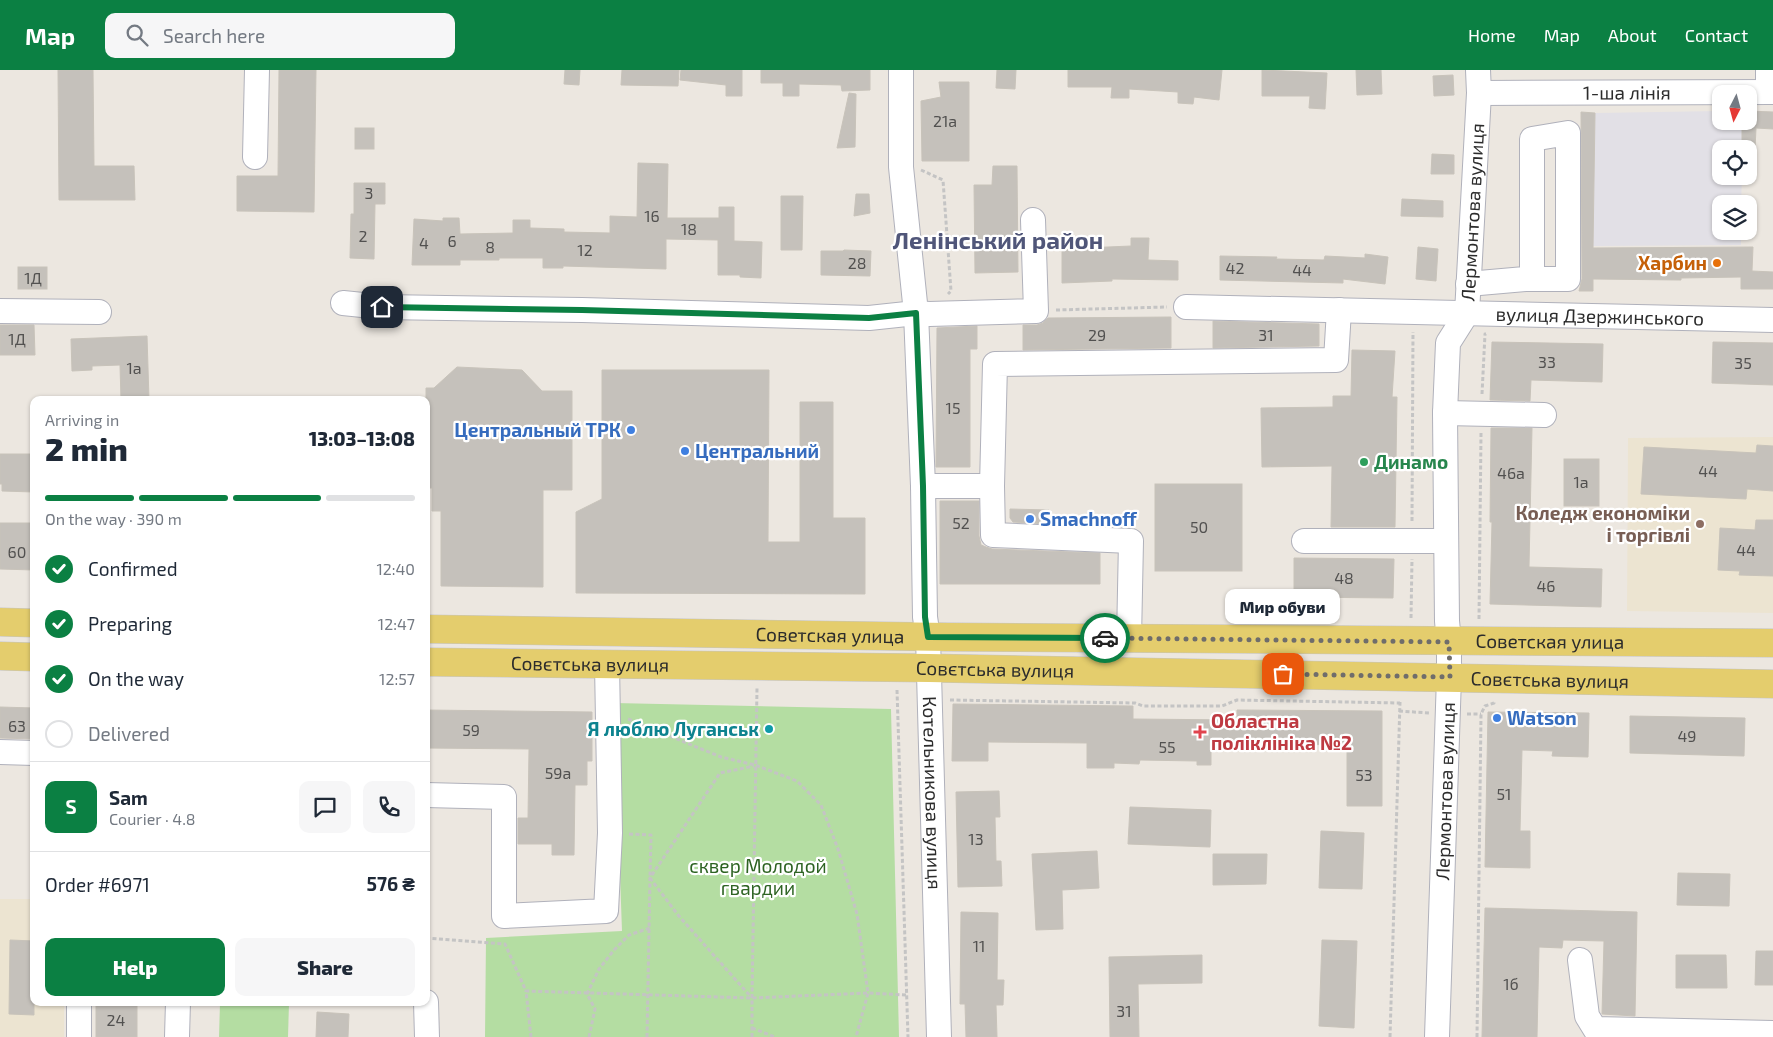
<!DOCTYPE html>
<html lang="en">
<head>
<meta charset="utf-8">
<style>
  body { margin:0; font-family:"Exo 2",sans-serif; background:#f6f6f7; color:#1f2937; height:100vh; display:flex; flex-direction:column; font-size:19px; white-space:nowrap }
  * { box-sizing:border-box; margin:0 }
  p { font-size:16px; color:#747a83 }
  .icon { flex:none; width:28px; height:28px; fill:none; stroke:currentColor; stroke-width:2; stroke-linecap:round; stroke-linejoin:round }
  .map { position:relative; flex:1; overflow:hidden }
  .details { position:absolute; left:30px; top:326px; width:400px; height:610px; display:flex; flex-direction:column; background:#fff; border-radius:10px; box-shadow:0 1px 4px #0004 }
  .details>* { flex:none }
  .needle { width:32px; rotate:186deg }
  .fabs { position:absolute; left:1712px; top:15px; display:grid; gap:10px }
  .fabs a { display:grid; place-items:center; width:45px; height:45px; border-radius:10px; background:#fff; box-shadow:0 1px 4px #0004; font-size:25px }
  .pin { position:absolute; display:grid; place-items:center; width:42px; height:42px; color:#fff; margin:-21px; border-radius:10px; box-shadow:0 2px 8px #0006 }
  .courier { position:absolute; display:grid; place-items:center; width:50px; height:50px; margin:-25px; border:4px solid #0b8043; border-radius:50%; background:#fff; color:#222; box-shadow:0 1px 6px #0007 }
  .bubble { position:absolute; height:35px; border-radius:10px; background:#fff; box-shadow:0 1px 4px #0004; font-size:16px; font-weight:800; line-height:35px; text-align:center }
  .overview em { font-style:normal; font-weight:800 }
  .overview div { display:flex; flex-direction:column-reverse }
  .overview { display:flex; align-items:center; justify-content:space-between; height:85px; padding:0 15px }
  h1 { font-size:32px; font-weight:800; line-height:38px }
  .bar { display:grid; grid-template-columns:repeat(4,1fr); gap:8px 5px; align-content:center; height:60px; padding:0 15px }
  .bar i { height:6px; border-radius:4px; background:#e0e1e3 }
  .bar .on { background:#0b8043 }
  .bar p { grid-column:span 4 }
  .line { display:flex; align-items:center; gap:12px; padding:0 15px; border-top:1px solid #e0e1e3 }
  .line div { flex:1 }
  .round { display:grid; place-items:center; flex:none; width:52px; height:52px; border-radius:10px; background:#f6f6f7 }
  ol { padding:0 15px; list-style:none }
  li { display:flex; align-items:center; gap:15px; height:55px }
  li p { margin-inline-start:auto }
  li .icon { padding:5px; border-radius:50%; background:#0b8043; color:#fff; stroke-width:4 }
  li:last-child { color:#747a83 }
  li i { width:28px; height:28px; border:2px solid #e0e1e3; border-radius:50% }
  .cta { display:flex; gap:10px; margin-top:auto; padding:10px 15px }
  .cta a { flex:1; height:58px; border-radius:10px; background:#0b8043; color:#fff; font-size:20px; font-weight:800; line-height:58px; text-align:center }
  .cta a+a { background:#f6f6f7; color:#1f2937 }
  header { display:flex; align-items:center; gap:30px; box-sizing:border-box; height:70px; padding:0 25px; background:#0b8043; color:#fff }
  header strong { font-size:24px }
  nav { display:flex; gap:28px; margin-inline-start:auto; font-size:18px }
  .search { width:350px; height:45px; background:#f6f6f7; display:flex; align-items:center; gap:12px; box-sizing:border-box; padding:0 18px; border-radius:10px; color:#747a83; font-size:19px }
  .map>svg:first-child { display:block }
</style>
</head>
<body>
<header>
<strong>Map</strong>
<div class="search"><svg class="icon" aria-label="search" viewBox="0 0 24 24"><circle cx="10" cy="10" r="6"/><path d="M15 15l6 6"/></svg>Search here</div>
<nav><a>Home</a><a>Map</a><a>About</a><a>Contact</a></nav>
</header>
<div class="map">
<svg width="1773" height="967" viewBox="0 0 1773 967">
  <rect width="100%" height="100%" fill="#ece7e0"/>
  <!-- industrial -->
  <path fill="#e2e0e6" d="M1721 41V51H1742V79H1721V106H1742L1741 134H1721V161H1741V175L1593 176 1595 43Z"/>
  <!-- education -->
  <g fill="#ece4d1">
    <path d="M1773 367V543L1627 541 1628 368Z"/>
    <path d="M0 829H34V932L64 933V967H0Z"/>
  </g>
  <!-- green -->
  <g fill="#b4dda2">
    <path d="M614 633 891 639 899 967H485L486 868 622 861Z"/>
    <path d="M220 933H289L288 967H219Z"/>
  </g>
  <!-- building -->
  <g fill="#c5c1bb" stroke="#c8c3ba">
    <path d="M58 0H93L94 96H134L135 130H59Z"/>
    <path d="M279 0H316L314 142 237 141V106H278Z"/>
    <path d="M565 0H580L579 15 564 14Z"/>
    <path d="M622 0H679L678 16 621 15Z"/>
    <path d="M681 0H742V26H726V15L680 10Z"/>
    <path d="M761 0H870V20L842 21 841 15 799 14V26H783V13H761Z"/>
    <path d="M997 0H1016L1015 19 996 18Z"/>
    <path d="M1068 0H1222L1219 30 1194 27 1193 34 1178 33V22L1129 19V28H1111L1112 17H1068Z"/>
    <path d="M1262 0 1327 3 1325 39 1309 38 1310 26H1262Z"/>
    <path d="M1356 0H1381L1382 24 1357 25Z"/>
    <path d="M1453 5 1454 25 1434 26 1433 6Z"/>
    <path d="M939 12H969V91H922L921 31 941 27Z"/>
    <path d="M849 23 856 24 855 77 837 78Z"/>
    <path d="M1749 41 1773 42V59L1756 58 1755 79H1742V51H1749Z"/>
    <path d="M1581 42 1595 43 1593 178 1753 177 1752 201 1773 202V219H1741V207L1681 208V210L1593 209V221H1579L1582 209Z"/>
    <rect x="355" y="58" width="19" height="21"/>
    <path d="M1432 84 1454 85V104H1431Z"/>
    <path d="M638 93 668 94 667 148H719V137H734V171L762 172 761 208 740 207V205H718V170L666 169V199L563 196V198H543V188H499V190H460V195H412L414 149 443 151V148H459L460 164 513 163V150H530V158L564 159V162L610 163V146L637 147Z"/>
    <path d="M993 96H1017L1018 202 975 203 974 115H992Z"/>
    <path d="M354 113H385V134H375L374 189 350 188 351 144H354Z"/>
    <path d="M856 124H869L870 143 854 146Z"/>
    <path d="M781 126H803L802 180H781Z"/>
    <path d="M1402 129 1443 131V147L1401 146Z"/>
    <path d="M1131 168H1149L1148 190 1178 191V210L1112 209V211L1062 213V179L1131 176Z"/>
    <path d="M1418 177 1438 179 1436 211 1416 209Z"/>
    <path d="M844 180 871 181 870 206 821 205V181H843Z"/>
    <path d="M1365 184 1388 187 1385 214 1343 209V213L1220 210V186L1277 187 1276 189 1324 190 1325 186 1365 188Z"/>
    <rect x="18" y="197" width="29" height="22"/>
    <path d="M1171 247V278L1023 280V255H1037L1043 253 1048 248Z"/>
    <path d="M1213 251 1319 254V276L1213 278Z"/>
    <path d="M0 255H34L35 285H0Z"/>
    <path d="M977 256V279H970V397H936L937 258Z"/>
    <path d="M147 266 149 330H121L120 295 92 296V300L72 301 71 269Z"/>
    <path d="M1492 272 1603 274 1602 312 1531 310 1530 331 1490 330Z"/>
    <path d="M1713 272 1773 273V315L1712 313Z"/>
    <path d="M1352 280 1395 281 1392 327H1397L1395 457H1331L1332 396 1262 397 1261 338 1333 337V326H1351Z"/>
    <path d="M457 297 522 300 542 321H572V420H543V517L441 516V441H432V418H426V318H434Z"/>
    <path d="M602 300H769L768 472H800V332H833V448H865V524L576 523V442L602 429Z"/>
    <path d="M1491 358H1532L1529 497 1602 499 1601 537 1490 534 1492 452H1490Z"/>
    <path d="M1757 375 1773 376V421L1747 419 1746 429 1641 424 1644 377 1756 383Z"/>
    <path d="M0 384H34V422L2 421V414H0Z"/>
    <rect x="1564" y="389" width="35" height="47"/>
    <rect x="1155" y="414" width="87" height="87"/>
    <path d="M940 431H979V466L981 475 986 477 992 479 1100 483V514H940Z"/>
    <path d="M1010 439 1049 440V454L1013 452 1010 448Z"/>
    <path d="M1756 450H1773V506L1739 505 1740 501 1718 500 1720 458 1755 460Z"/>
    <path d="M0 453H34V500L0 499Z"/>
    <path d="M1294 488 1394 489 1393 528 1294 527Z"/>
    <path d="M953 634 1133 636V649L1237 650V640L1382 641V736H1347V675L1211 673V695H1197V691L1140 690 1139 694 1114 693V698H1087V673L988 672V691H952Z"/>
    <path d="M0 637 34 638V669L0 668Z"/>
    <path d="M426 640 592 642V691H587V715H575L574 785H552V774H518V748H528L529 679 426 678Z"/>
    <path d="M1488 642 1589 643 1588 687 1552 686 1553 681 1522 680 1520 761H1530V798L1485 797Z"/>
    <path d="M1630 646 1745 648 1744 686 1630 683Z"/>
    <path d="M999 721 1000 747H995L996 791H1001L1002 816 958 817 956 722Z"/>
    <path d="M1130 737 1211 740 1210 777 1128 774Z"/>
    <path d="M1321 761 1364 763 1362 819 1319 818Z"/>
    <path d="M1097 781 1099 818 1062 820 1063 859 1036 860 1032 784Z"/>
    <path d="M1213 784H1267L1266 814 1213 815Z"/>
    <path d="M1678 803 1730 804 1729 836 1677 835Z"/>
    <path d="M1485 838 1637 842 1635 946 1602 944 1604 871 1563 870 1562 878 1539 877 1537 967H1482Z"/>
    <path d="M961 842 998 843 997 910H1004L1003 935H996L997 967H966L965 934H960Z"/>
    <path d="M10 870 34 871V945L9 944Z"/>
    <path d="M1322 870 1357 871 1354 958 1319 956Z"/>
    <path d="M1756 881H1773V915H1755Z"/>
    <path d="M1202 885V913L1138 914 1139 967H1110L1109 887Z"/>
    <path d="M1676 885H1726L1727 918H1676Z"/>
    <rect x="96" y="932" width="41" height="35"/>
    <path d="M317 942 349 944 348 967H316Z"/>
  </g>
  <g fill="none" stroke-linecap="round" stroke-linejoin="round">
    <!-- minor casing -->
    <g stroke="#b0b1bb" stroke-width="26">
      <g id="minor">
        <path id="s1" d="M901 0V97L916 243 923 416 925 547 928 567 939 967"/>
        <path d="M1768 22V0"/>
        <path id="s2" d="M1479 23 1773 22"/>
        <path d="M255 87 257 0"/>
        <path d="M1468 214 1525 209H1568V63L1532 69V209"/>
        <path d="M343 233 382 237 582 240 869 248 916 243 929 244 1036 241 1033 150"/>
        <path id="s3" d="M1186 237 1773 250"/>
        <path d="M0 241 99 242"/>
        <path d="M1445 343 1544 345"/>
        <path d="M923 416H992"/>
        <path d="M1304 471H1446"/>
        <path d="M1129 569 1131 471 993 465 992 416 995 294 1336 290 1339 240"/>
        <path d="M0 682 34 683"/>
        <path d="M426 725 504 727V846L606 841 610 763 607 594"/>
        <path d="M1580 890 1587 946 1595 959 1773 963"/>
        <path d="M79 932V967"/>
        <path d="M426 932 427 967"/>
        <path d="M177 967 178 932"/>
        <path id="s4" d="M1437 967 1449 607V572L1447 551 1445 343 1448 273 1467 243 1479 23 1478 0"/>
      </g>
    </g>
    <!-- major casing -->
    <g stroke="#c4c4c4" stroke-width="29">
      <g id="major">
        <path d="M0 552 34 553"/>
        <path id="s5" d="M426 559 948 567 1773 573"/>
        <path d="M0 586 34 587"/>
        <path id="s6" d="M426 592 929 598 1773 614"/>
      </g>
    </g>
    <!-- path -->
    <g stroke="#c4c4c4" stroke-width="3" stroke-dasharray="4 2.5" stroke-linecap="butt">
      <path d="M921 100 943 110 951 221 948 224"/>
      <path d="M1056 240 1167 237"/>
      <path d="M1482 324 1485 264H1486"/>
      <path d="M1412 451 1413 262"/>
      <path d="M1411 548 1412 489"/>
      <path d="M1479 549 1481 363"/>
      <path d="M897 620 908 967"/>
      <path d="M950 630 1135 633 1143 636H1222L1237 630 1400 633"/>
      <path d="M1399 641 1429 643"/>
      <path d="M1467 644H1481"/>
      <path d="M628 649 721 687 755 695 797 711 821 735 838 779 857 844 868 923 856 967"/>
      <path d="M629 764 651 765 650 808 678 845 751 927"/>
      <path d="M426 868 505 874 526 921"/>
      <path d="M752 958 775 967"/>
      <path d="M531 967 526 921 752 928 868 923 906 925"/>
      <path d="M589 967 595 939 587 924 599 899 614 880 629 865 650 858"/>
      <path d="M647 967 650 808 720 703 754 696"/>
      <path d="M752 967V928L757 618"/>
      <path d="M1390 967 1400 632"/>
      <path d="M1477 967 1481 644 1485 636 1494 633V630"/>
    </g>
    <!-- minor -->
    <use href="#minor" stroke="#fff" stroke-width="24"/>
    <!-- major -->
    <use href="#major" stroke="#e4cd6d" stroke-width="28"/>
  </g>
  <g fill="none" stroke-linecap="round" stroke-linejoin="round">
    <!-- done -->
    <path stroke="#6f6d6b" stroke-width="5" stroke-dasharray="0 9" d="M1105 568 1449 572 1450 607 1283 604"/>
    <!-- route -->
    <path stroke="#0b8043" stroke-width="6" d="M382 237 582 240 869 248 916 243 923 416 925 547 928 567 1105 568"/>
  </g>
  <!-- markers -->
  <circle fill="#e8710a" stroke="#fff" stroke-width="2" cx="1717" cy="193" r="5"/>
  <g fill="#3f7fe0" stroke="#fff" stroke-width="2">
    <circle cx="631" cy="360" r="5"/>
    <circle cx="685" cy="381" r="5"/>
    <circle cx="1030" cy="449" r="5"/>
    <circle cx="1497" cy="648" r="5"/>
  </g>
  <circle fill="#2e9e5b" stroke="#fff" stroke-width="2" cx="1364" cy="392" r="5"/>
  <circle fill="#8d6e63" stroke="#fff" stroke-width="2" cx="1700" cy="454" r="5"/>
  <circle fill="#0f9aa8" stroke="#fff" stroke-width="2" cx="769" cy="659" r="5"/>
  <path fill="#e0444e" stroke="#fff" stroke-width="2" d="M1197.5 654.5h5v5h5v5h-5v5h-5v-5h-5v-5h5z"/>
  <g text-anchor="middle" stroke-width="4.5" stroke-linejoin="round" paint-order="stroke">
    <!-- number labels -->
    <g font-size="16" fill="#525150">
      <text x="945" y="57">21а</text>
      <text x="369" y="129">3</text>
      <text x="652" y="152">16</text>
      <text x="689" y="165">18</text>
      <text x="363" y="172">2</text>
      <text x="452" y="177">6</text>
      <text x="424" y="179">4</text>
      <text x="490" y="183">8</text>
      <text x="585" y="186">12</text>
      <text x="857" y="199">28</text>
      <text x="1235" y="204">42</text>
      <text x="1302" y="206">44</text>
      <text x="33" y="214">1Д</text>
      <text x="1097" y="271">29</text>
      <text x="1266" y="271">31</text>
      <text x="17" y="275">1Д</text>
      <text x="1547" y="298">33</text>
      <text x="1743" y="299">35</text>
      <text x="134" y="304">1а</text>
      <text x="953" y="344">15</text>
      <text x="1708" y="407">44</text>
      <text x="1511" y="409">46а</text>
      <text x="1581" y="418">1а</text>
      <text x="961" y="459">52</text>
      <text x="1199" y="463">50</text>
      <text x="1746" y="486">44</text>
      <text x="17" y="488">60</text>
      <text x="1344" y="514">48</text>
      <text x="1546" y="522">46</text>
      <text x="17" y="662">63</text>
      <text x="471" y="666">59</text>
      <text x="1687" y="672">49</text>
      <text x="1167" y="683">55</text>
      <text x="558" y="709">59а</text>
      <text x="1364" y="711">53</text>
      <text x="1504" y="730">51</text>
      <text x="976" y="775">13</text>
      <text x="979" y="882">11</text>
      <text x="1511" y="920">1б</text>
      <text x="1124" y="947">31</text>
      <text x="116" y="956">24</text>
    </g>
    <!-- street labels -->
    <g font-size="19" fill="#2c2c2c" stroke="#fff">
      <text dy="7" stroke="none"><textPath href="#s2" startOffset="148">1-ша лінія</textPath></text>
      <text dy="7" stroke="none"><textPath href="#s4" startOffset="831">Лермонтова вулиця</textPath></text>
      <text dy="7" stroke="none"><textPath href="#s3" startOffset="414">вулиця Дзержинського</textPath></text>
      <text dy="7" stroke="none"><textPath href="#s5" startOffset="404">Советская улица</textPath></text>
      <text dy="7" stroke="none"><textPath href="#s5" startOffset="1124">Советская улица</textPath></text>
      <text dy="7" stroke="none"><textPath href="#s6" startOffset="164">Совєтська вулиця</textPath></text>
      <text dy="7" stroke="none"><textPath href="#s6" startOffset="569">Совєтська вулиця</textPath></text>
      <text dy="7" stroke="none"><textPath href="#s6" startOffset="1124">Совєтська вулиця</textPath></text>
      <text dy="7" stroke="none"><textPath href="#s4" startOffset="246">Лермонтова вулиця</textPath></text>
      <text dy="7" stroke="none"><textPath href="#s1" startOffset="724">Котельникова вулиця</textPath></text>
    </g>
    <!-- food labels -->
    <g font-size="19" font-weight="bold" fill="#c56008" stroke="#fff" text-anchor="end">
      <text x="1707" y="200">Харбин</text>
    </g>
    <!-- shop labels -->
    <g font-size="19" font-weight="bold" fill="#366cbe" stroke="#fff" text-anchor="start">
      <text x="621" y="367" text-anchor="end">Центральный ТРК</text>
      <text x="695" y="388">Центральний</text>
      <text x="1040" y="456">Smachnoff</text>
      <text x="1507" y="655">Watson</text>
    </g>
    <!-- leisure labels -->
    <g font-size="19" font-weight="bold" fill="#27864d" stroke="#fff" text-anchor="start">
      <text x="1374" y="399">Динамо</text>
    </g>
    <!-- education labels -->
    <g font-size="19" font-weight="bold" fill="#785e54" stroke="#fff" text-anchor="end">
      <text x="1690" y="450">Коледж економіки<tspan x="1690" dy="22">і торгівлі</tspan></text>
    </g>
    <!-- health labels -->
    <g font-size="19" font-weight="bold" fill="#be3a42" stroke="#fff" text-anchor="start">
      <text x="1211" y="658">Областна<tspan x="1211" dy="22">поліклініка №2</tspan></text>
    </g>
    <!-- culture labels -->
    <g font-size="19" font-weight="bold" fill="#0d838f" stroke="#fff" text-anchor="end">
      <text x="759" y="666">Я люблю Луганськ</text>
    </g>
    <!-- park labels -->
    <g font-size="19" fill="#2d6322" stroke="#fff">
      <text x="758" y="803">сквер Молодой<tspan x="758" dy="22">гвардии</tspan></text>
    </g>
    <!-- district labels -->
    <g font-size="24" font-weight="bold" fill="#505679" stroke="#fff">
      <text x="998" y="179">Ленінський район</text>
    </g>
  </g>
</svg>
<div class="fabs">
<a><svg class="needle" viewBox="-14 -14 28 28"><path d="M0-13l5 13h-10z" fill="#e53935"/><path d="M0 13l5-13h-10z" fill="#747a83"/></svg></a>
<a><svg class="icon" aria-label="locate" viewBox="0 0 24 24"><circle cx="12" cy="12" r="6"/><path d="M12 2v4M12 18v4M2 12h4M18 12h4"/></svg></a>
<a><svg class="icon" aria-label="layers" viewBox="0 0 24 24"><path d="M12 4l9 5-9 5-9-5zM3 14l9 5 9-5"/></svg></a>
</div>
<div class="pin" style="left:1283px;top:604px;background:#ea580c"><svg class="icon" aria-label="bag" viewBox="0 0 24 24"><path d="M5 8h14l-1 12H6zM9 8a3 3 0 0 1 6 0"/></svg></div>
<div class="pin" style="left:382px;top:237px;background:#1f2937"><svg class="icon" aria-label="home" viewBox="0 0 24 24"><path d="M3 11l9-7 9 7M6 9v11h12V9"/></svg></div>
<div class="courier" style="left:1105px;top:568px"><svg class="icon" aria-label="car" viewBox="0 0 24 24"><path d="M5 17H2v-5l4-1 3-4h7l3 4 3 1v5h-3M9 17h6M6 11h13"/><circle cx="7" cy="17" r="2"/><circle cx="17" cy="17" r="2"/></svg></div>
<div class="bubble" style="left:1225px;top:519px;width:115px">Мир обуви</div>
<section class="details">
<div class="overview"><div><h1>2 min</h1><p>Arriving in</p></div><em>13:03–13:08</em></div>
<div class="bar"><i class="on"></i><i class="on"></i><i class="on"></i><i></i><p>On the way · 390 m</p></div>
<ol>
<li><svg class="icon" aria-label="check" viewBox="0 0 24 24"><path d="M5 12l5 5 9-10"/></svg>Confirmed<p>12:40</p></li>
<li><svg class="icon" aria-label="check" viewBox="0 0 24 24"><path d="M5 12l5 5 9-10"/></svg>Preparing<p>12:47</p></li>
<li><svg class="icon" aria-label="check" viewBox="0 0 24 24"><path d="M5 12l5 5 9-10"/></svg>On the way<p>12:57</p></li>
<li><i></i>Delivered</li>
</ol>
<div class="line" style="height:90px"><b class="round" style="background:#0b8043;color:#fff">S</b><div><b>Sam</b><p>Courier · 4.8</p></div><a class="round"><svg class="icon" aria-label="chat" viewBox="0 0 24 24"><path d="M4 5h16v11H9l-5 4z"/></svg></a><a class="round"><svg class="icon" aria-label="phone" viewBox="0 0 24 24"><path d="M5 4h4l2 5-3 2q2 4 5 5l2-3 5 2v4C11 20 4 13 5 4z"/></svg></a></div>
<div class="line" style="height:65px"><div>Order #6971</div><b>576 ₴</b></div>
<div class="cta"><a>Help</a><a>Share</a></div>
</section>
</div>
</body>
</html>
